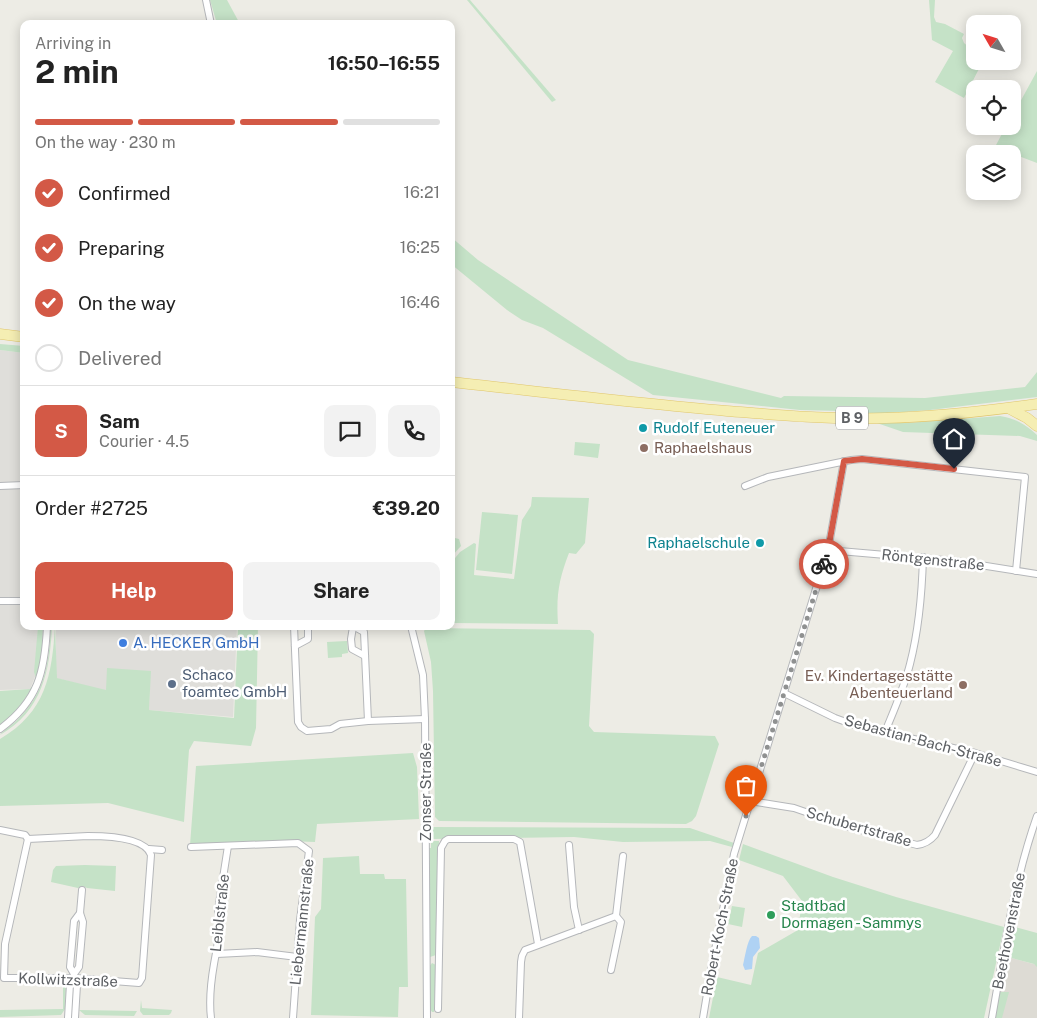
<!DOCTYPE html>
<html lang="en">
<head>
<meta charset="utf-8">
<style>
  body { margin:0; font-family:"Public Sans",sans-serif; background:#f2f2f2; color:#222; height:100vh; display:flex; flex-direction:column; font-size:19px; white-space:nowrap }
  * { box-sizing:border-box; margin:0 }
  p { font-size:16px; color:#767676 }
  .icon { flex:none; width:28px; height:28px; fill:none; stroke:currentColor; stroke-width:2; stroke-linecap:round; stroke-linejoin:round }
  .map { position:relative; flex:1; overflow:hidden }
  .drawer { position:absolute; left:20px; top:20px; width:435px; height:610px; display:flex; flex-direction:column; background:#fff; border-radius:10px; box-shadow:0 2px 12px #0003 }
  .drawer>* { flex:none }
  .needle { width:32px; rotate:309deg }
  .buttons { position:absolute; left:966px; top:15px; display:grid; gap:10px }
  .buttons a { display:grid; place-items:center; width:55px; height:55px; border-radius:10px; background:#fff; box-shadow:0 2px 12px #0003; font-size:25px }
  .pin { position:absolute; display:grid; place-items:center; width:42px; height:42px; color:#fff; margin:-51px -21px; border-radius:50% 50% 50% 0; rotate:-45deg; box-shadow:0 0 5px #0007 }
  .pin .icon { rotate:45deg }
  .courier { position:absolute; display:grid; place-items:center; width:50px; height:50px; margin:-25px; border:4px solid #d35946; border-radius:50%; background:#fff; color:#222; box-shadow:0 1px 6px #0007 }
  .head em { font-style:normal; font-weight:700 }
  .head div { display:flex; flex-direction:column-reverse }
  .head { display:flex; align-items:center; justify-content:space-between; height:85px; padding:0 15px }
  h1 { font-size:32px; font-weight:700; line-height:38px }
  .bar { display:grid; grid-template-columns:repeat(4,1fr); gap:8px 5px; align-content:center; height:60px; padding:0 15px }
  .bar i { height:6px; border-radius:4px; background:#e0e0e0 }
  .bar .on { background:#d35946 }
  .bar p { grid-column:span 4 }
  .line { display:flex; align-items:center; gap:12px; padding:0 15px; border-top:1px solid #e0e0e0 }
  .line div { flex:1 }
  .round { display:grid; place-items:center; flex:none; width:52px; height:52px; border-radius:10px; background:#f2f2f2 }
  ol { padding:0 15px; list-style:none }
  li { display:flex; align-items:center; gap:15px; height:55px }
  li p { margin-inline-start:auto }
  li .icon { padding:5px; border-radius:50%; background:#d35946; color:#fff; stroke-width:4 }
  li:last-child { color:#767676 }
  li i { width:28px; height:28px; border:2px solid #e0e0e0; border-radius:50% }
  .cta { display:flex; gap:10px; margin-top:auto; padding:10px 15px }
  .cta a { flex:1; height:58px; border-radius:10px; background:#d35946; color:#fff; font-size:20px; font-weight:700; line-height:58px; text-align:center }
  .cta a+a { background:#f2f2f2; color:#222 }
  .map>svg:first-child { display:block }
</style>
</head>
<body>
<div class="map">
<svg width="1037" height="1018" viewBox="0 0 1037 1018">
  <rect width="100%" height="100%" fill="#edece5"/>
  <!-- industrial -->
  <g fill="#dfdeda">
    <path d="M0 350 24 353V626H38L36 674 30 689 0 690Z"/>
    <path d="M56 626H237L233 717 149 710 150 671 106 691 56 678Z"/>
  </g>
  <!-- education -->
  <path fill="#dddbd4" d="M1008 957 1037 965V1018H995Z"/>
  <!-- green -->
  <g fill="#c5e2c7">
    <path d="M210 0H227L240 24H217Z"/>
    <path d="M467 0H470L556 100 552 102Z"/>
    <path d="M929 0H935L934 17 936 22 945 24 964 34 962 38 964 43 971 49 970 51 975 54V61H983L964 98 935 82 953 51 932 40Z"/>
    <path d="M1037 71V163L995 147 1006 126H1012L1013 115Z"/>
    <path d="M451 237 478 260 628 360 781 398 784 396 925 398 1025 387 1037 372V397L930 410 891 413H846L840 411 800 410 653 395 543 328 522 320 507 310 451 264Z"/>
    <path d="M0 344 24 346V353L0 350Z"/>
    <path d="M1000 416C1017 419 1025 424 1037 435V441L1020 436 903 432 874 422 907 423Z"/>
    <path d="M575 442 600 444 598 458 574 455Z"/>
    <path d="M532 497 589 498 585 543 576 554 569 553C559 579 556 595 558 624L451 623V563L460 552 474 543 476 544 474 575 514 579 522 520 531 506Z"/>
    <path d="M482 512 518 515 512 574 476 570Z"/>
    <path d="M451 537 459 539 461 546 451 557Z"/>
    <path d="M38 626H43L41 663 36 678 34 672Z"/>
    <path d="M51 626H52C50 671 42 711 0 735 5 729 14 724 20 717 46 690 49 662 51 626Z"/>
    <path d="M55 626 57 678 106 690 107 668 151 671 149 710 234 718 238 626H258L256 728 251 746 194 741 189 750 184 822 108 803 0 806V739C46 712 52 675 55 626Z"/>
    <path d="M426 628 590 630 594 634 589 726 594 732 715 736 719 744 696 816 692 821 686 824 439 821 435 817 433 691 431 662 424 631Z"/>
    <path d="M347 641 348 653 342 654V657L328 658 327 642Z"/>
    <path d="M31 687H33C24 702 15 715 0 725V691L30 689Z"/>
    <path d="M413 753 417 767 419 819 317 824 315 842 288 841 190 845 196 766Z"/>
    <path d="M431 827 690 828 734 843 732 847 710 841 623 842 574 837 431 839Z"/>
    <path d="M431 841H439L436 955 430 957 429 954 428 848H431Z"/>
    <path d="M743 844 833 877 896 897 1004 927 984 1018H709L717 977 751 985 758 953 798 930 802 901 783 876 739 860Z"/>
    <path d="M359 856 360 874H384L385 879H406L408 987H399L398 1017 311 1015 315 917 321 909 323 858Z"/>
    <path d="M85 865 116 866 115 891 87 888 83 886 78 888 51 882 53 870 56 866Z"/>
    <path d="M732 906 745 908 742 927 728 924Z"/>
    <path d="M1015 927 1037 933V967L1034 964 1008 957Z"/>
    <path d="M432 963 436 965 434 1012H432L430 1009 429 967Z"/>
    <path d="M58 981H63L66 984 65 1009 61 1015 0 1017V1010L63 1009V983H58Z"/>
    <path d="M1000 992H1009L1002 1018H995Z"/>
    <path d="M141 1000 142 1008 172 1010 171 1013 169 1015H143L140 1011Z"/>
    <path d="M79 1010 137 1011 134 1016 85 1015Z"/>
  </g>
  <!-- water -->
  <path fill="#afd2f4" d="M752 936H756L759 938 760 948 753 957 752 969 745 970 743 965C745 957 747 941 752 936Z"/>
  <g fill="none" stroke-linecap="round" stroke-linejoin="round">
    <!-- minor casing -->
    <g stroke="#b5b7ba" stroke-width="8">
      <g id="minor">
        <path d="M206 0 211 24"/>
        <path d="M0 486 24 485"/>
        <path d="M745 486 768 477 851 460 862 459 1025 477 1016 571"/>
        <path d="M828 550 955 561 1037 574"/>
        <path d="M0 601H24"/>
        <path d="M294 626 298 722 301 727 307 731 331 729 340 724 368 721 425 719"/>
        <path d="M353 626 364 632 368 721"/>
        <path d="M411 626 423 675 425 719 427 1018"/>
        <path d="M353 627 351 639 352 649 365 656"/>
        <path d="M295 646 308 639V626"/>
        <path d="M784 693 835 718 857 726 975 753 1037 772"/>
        <path d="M0 729C38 701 45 672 47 626"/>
        <path d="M885 732C894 710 904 688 910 664 919 629 922 593 923 557"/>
        <path d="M750 801 794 808 849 827 917 845C925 844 930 841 935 835L975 753"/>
        <path d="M0 830 25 835 28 839"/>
        <path d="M88 836C105 836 145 837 151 855L142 978 139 983 74 978H4L5 944 28 839Z"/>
        <path d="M569 845 574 907 579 930"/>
        <path d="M191 847 298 843 309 851 300 920 293 1018"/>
        <path d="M149 849 162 850"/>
        <path d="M616 916 623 856"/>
        <path d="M217 954 257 952 297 957"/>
        <path d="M611 970 621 922 616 916"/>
        <path d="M74 974 70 967 74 921 80 913"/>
        <path d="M438 1009 441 848 445 841 448 839H514L520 842 538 944"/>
        <path d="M68 1018 70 984 74 978"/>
        <path d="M75 1018 77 985 74 978V974L79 967 83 922 80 913 82 890"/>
        <path d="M211 1018C209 1001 211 981 214 964 217 946 222 928 218 910L228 846"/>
        <path d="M519 1018 521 962 522 956 525 950 616 916"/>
        <path d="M703 1018 711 970 734 854 828 550 844 461"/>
        <path d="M992 1018C1004 950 1014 881 1037 816"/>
      </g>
    </g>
    <!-- primary casing -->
    <g stroke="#e0c66c" stroke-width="11">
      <g id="primary">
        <path d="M0 334 24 337"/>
        <path d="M451 382C543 392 635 403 727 411 780 415 833 420 886 418 937 417 987 411 1037 404"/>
        <path d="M1010 409 1027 418 1037 426"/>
      </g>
    </g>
    <!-- minor -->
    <use href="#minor" stroke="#fff" stroke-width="6"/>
    <!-- primary -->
    <use href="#primary" stroke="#f5eeb3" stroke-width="10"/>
  </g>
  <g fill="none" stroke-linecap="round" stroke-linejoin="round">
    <!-- done -->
    <path stroke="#8f9191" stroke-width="5" stroke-dasharray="0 9" d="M746 816 824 564"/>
    <!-- route -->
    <path stroke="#d35946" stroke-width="6" d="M824 564 828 550 844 461 862 459 954 469"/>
  </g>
  <!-- markers -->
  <g fill="#0f9aa8" stroke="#fff" stroke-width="2">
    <circle cx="643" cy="428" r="5"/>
    <circle cx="760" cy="543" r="5"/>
  </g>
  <g fill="#8d6e63" stroke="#fff" stroke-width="2">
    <circle cx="644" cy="448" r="5"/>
    <circle cx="963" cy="685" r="5"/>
  </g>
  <circle fill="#3f7fe0" stroke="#fff" stroke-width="2" cx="123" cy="643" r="5"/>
  <circle fill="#5c6f8a" stroke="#fff" stroke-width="2" cx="172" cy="684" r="5"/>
  <circle fill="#2e9e5b" stroke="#fff" stroke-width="2" cx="771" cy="915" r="5"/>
  <g text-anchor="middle" stroke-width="5" stroke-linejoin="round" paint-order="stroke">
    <!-- shield labels -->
    <rect fill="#fff" stroke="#8e9092" stroke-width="1" x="836" y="406.5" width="32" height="23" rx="4"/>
    <g font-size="14" font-weight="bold" fill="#5d6064">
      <text x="852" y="423">B 9</text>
    </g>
    <!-- culture labels -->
    <g font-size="15" fill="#0d838f" stroke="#fff" text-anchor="start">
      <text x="653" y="433">Rudolf Euteneuer</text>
      <text x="750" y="548" text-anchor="end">Raphaelschule</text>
    </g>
    <!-- education labels -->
    <g font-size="15" fill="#785e54" stroke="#fff" text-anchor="start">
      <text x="654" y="453">Raphaelshaus</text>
      <text x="953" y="681" text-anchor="end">Ev. Kindertagesstätte<tspan x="953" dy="17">Abenteuerland</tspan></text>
    </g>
    <!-- street labels -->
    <g font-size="15" fill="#5d6064" stroke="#fff">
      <text transform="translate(933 560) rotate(6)" y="5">Röntgenstraße</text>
      <text transform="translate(923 741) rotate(15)" y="5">Sebastian-Bach-Straße</text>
      <text transform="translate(426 792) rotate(-90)" y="5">Zonser Straße</text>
      <text transform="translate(859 827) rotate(16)" y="5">Schubertstraße</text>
      <text transform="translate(220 913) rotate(-84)" y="5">Leiblstraße</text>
      <text transform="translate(302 922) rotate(-84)" y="5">Liebermannstraße</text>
      <text transform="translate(720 927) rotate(-79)" y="5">Robert-Koch-Straße</text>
      <text transform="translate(1009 931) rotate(-79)" y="5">Beethovenstraße</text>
      <text transform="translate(68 980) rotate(2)" y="5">Kollwitzstraße</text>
    </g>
    <!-- shop labels -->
    <g font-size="15" fill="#366cbe" stroke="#fff" text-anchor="start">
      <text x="133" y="648">A. HECKER GmbH</text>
    </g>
    <!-- service labels -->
    <g font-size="15" fill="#4e5e75" stroke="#fff" text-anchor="start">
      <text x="182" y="680">Schaco<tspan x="182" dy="17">foamtec GmbH</tspan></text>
    </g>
    <!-- leisure labels -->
    <g font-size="15" fill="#27864d" stroke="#fff" text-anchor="start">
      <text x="781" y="911">Stadtbad<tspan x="781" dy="17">Dormagen - Sammys</tspan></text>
    </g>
  </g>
</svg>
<div class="buttons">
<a><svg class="needle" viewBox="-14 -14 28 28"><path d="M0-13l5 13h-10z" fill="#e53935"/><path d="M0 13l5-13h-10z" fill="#767676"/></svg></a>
<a><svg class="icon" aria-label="locate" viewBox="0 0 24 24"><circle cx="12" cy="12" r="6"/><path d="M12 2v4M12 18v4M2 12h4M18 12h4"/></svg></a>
<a><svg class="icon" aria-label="layers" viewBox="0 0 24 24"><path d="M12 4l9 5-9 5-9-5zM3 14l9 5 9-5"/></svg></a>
</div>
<div class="pin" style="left:746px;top:816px;background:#ea580c"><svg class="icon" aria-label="bag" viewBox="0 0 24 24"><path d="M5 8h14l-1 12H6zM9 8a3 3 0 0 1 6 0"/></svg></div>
<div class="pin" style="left:954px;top:469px;background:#1f2937"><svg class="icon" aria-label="home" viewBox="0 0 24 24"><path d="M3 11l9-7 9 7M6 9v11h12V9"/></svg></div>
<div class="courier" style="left:824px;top:564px"><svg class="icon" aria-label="bike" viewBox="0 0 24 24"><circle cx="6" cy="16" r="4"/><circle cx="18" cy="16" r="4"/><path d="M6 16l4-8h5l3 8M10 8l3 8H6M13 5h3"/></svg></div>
<section class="drawer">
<div class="head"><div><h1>2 min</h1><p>Arriving in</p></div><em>16:50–16:55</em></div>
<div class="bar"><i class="on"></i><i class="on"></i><i class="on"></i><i></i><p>On the way · 230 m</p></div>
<ol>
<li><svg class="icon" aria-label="check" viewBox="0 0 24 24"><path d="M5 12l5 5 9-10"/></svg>Confirmed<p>16:21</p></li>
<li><svg class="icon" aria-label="check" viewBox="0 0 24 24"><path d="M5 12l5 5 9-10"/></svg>Preparing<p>16:25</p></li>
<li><svg class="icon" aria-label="check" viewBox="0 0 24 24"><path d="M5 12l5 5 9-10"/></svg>On the way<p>16:46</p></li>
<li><i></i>Delivered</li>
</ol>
<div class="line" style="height:90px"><b class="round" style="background:#d35946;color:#fff">S</b><div><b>Sam</b><p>Courier · 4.5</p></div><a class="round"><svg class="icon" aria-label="chat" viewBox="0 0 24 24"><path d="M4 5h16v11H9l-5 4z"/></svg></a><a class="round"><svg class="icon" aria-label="phone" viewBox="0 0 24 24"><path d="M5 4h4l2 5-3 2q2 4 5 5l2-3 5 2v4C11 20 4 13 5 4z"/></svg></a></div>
<div class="line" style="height:65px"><div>Order #2725</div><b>€39.20</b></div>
<div class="cta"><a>Help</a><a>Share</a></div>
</section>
</div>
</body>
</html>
